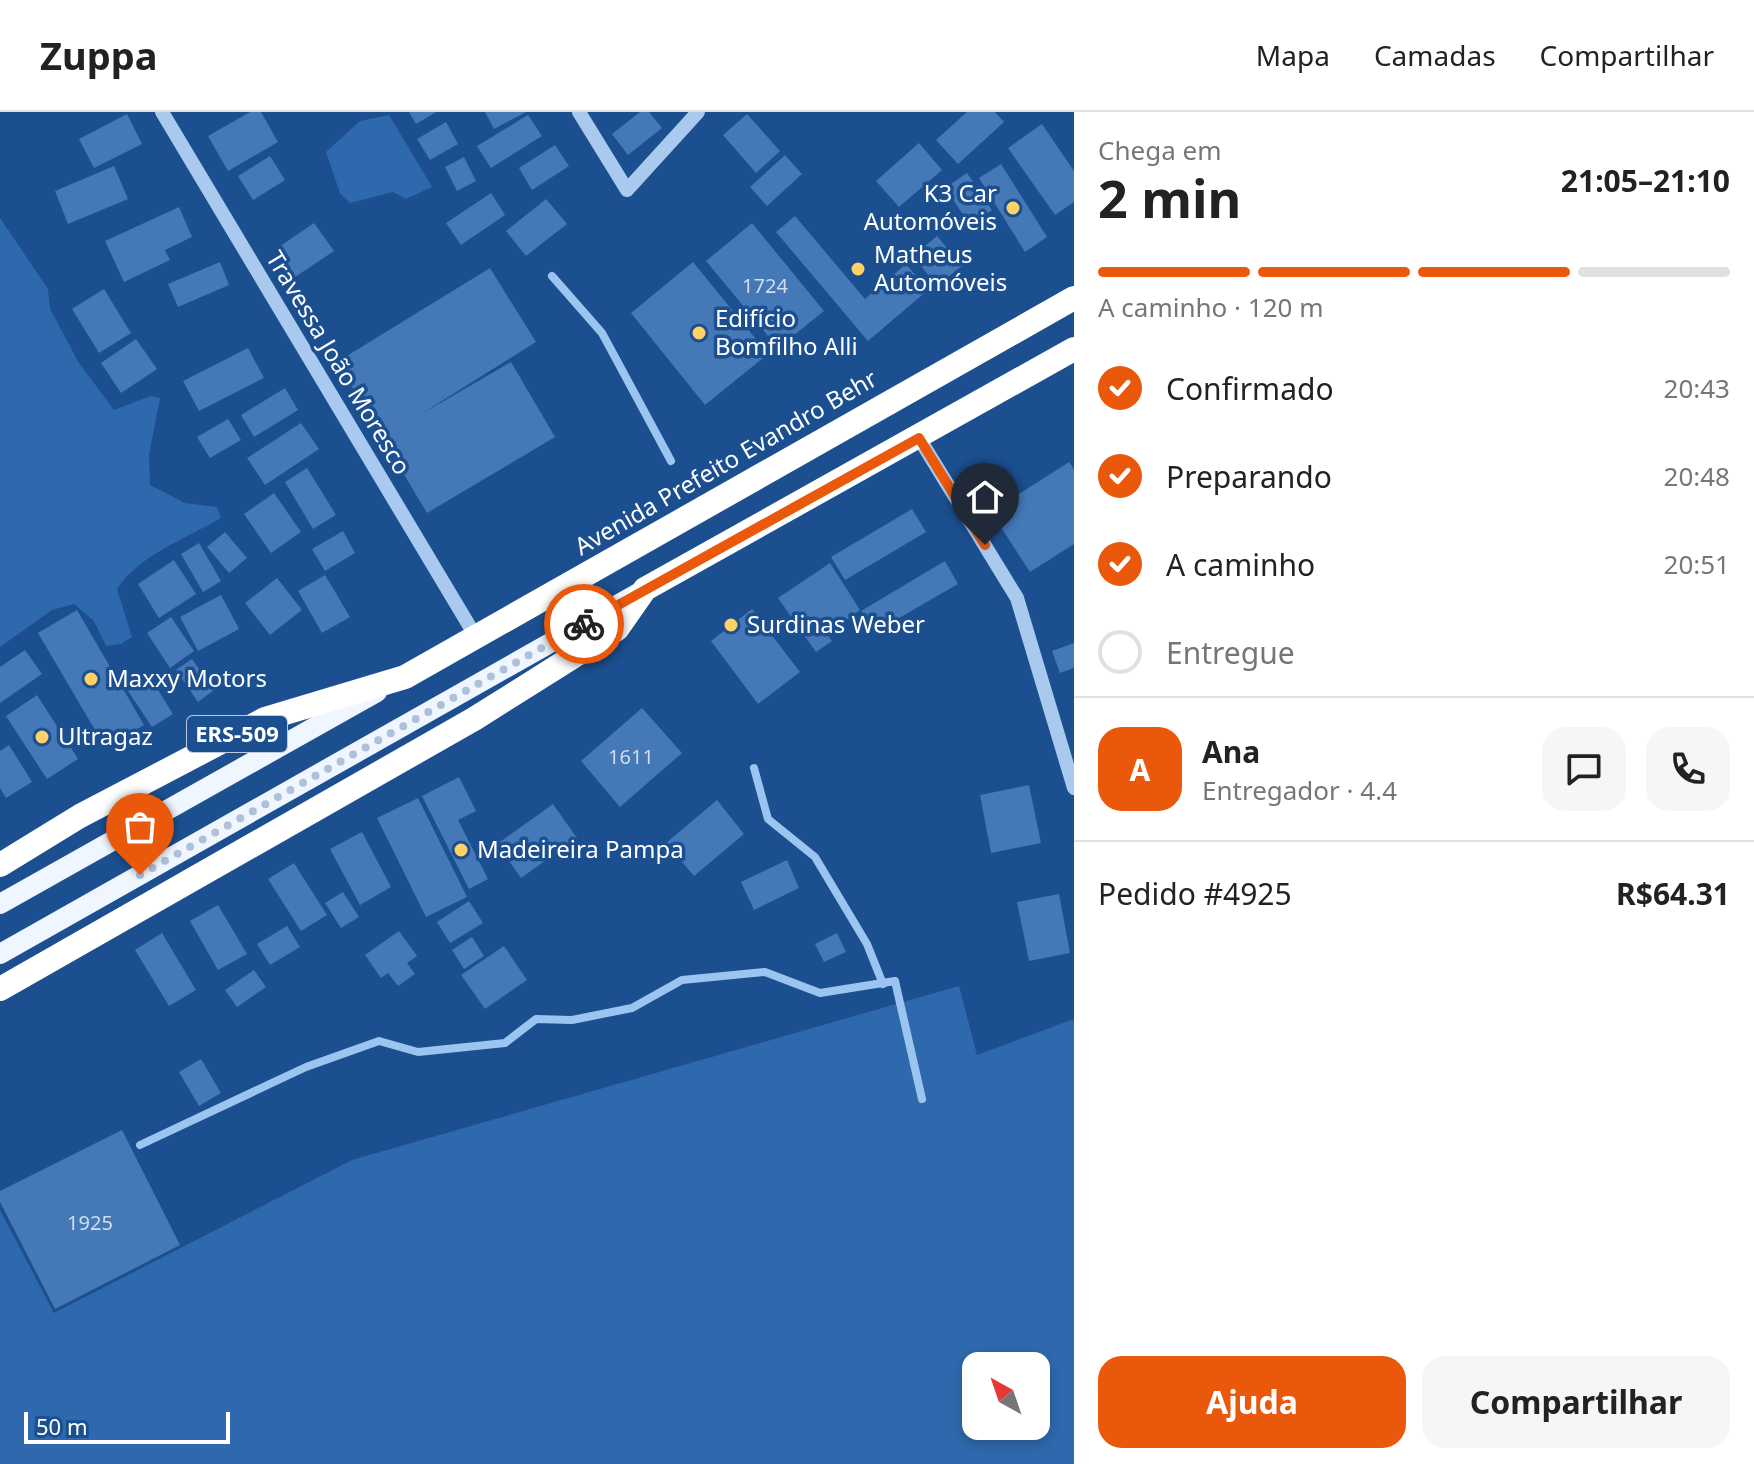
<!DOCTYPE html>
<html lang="pt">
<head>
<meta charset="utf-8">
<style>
  body { margin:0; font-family:"Noto Sans",sans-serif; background:#f6f6f6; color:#222; height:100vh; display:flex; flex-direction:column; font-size:30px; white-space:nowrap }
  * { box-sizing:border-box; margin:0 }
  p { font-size:26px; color:#767676 }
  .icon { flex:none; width:44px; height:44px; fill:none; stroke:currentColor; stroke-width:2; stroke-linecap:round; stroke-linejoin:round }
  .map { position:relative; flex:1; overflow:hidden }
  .details { display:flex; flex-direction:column; background:#fff; width:680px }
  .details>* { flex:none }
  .needle { width:52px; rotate:320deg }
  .tools { position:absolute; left:962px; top:1240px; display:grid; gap:16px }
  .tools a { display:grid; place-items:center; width:88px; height:88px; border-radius:16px; background:#fff; box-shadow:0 4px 12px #0003; font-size:40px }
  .scale { position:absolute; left:24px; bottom:20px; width:206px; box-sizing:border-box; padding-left:8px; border:4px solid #fff; border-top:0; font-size:22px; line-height:28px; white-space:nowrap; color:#fff; -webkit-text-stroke:6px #1b4f8f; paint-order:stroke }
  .pin { position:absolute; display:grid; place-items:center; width:68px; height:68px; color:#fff; margin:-82px -34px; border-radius:50% 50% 50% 0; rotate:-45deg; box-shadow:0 0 8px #0007 }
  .pin .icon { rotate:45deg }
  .courier { position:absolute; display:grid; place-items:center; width:80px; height:80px; margin:-40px; border:6px solid #ea580c; border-radius:50%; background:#fff; color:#222; box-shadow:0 2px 10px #0007 }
  .overview em { font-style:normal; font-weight:700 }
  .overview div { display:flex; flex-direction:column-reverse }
  .overview { display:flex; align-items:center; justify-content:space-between; height:136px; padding:0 24px }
  h1 { font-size:52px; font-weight:700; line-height:60px }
  .bar { display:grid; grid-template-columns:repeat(4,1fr); gap:12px 8px; align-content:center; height:96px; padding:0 24px }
  .bar i { height:10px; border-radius:6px; background:#e0e0e0 }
  .bar .current { background:#ea580c }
  .bar p { grid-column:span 4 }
  .line { display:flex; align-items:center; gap:20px; padding:0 24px; border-top:2px solid #e0e0e0 }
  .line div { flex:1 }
  .round { display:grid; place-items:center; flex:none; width:84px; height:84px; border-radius:24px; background:#f6f6f6 }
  ol { padding:0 24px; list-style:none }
  li { display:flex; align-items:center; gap:24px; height:88px }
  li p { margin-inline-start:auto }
  li .icon { padding:8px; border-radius:50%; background:#ea580c; color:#fff; stroke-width:4 }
  li:last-child { color:#767676 }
  li i { width:44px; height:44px; border:4px solid #e0e0e0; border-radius:50% }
  .action { display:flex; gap:16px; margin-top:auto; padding:16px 24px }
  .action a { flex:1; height:92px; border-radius:24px; background:#ea580c; color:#fff; font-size:32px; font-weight:700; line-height:92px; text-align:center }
  .action a+a { background:#f6f6f6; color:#222 }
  header { display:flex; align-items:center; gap:48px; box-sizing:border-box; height:112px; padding:0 40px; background:#fff; border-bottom:2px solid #e0e0e0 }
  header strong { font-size:38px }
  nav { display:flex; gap:44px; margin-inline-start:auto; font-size:28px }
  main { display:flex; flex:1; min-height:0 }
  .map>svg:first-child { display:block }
</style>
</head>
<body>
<header>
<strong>Zuppa</strong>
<nav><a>Mapa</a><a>Camadas</a><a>Compartilhar</a></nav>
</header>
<main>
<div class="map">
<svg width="1074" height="1352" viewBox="0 0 1074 1352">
  <rect width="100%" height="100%" fill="#1b4f8f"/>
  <!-- green -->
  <g fill="#2e69ad" fill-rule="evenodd">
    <path d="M389 3 432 75 406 87 393 80 350 91 340 81 326 40 360 9Z"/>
    <path d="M0 106 48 177 50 197 79 251 114 298 151 284 160 286 149 343 150 373 185 391 217 395 221 406C187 426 139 443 117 477L132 525 121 532 106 534 94 509 74 492 52 498 0 535Z"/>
    <path d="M959 874 977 943 1074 907V1352H0V1098L54 1201 352 1048ZM976 1254H1036V1314H976Z"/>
  </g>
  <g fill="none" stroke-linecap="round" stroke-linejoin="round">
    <!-- stream -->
    <g stroke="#9cc4f0" stroke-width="8">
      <path d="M552 164 602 221 671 349"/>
      <path d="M754 656 768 707 815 745 867 832 883 872"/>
      <path d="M140 1033 306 955 379 929 418 940 505 931 536 907 572 908 632 896 682 868 765 860 820 881 895 869 922 987"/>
    </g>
  </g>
  <!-- building -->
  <g fill="#4478b7">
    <path d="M250 0H261L278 30 228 59 208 24Z"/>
    <path d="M409 0H436L416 12Z"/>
    <path d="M485 0H526L494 17Z"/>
    <path d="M640 0H649L662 16 628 43 612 22Z"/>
    <path d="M967 0H995L1004 10 958 52 936 28Z"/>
    <path d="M127 2 142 32 94 56 79 27Z"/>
    <path d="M747 2 780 39 756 61 723 23Z"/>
    <path d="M528 3 542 24 491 56 477 34Z"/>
    <path d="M446 10 458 32 430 48 417 27Z"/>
    <path d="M1042 12 1074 59V90L1055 103 1008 36Z"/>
    <path d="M919 31 942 58 899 95 876 69Z"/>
    <path d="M555 33 569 54 532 78 519 56Z"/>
    <path d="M785 43 802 62 767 94 750 75Z"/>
    <path d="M270 44 285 68 253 88 238 64Z"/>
    <path d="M464 45 476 69 457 79 445 55Z"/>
    <path d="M1001 52 1047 125 1025 140 979 66Z"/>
    <path d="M114 54 128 87 68 112 55 79Z"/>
    <path d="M967 61 992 98 970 113 945 76Z"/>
    <path d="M491 81 505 103 461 133 446 111Z"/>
    <path d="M546 87 567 112 526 144 506 119Z"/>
    <path d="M179 95 192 125 165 138 170 148 124 170 105 129Z"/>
    <path d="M795 104 865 187 906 152 928 178 868 229 776 120Z"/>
    <path d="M314 111 334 139 295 165 276 137Z"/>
    <path d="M752 111 824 199 778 236 706 149Z"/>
    <path d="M937 124 962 154 937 174 913 144Z"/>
    <path d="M220 150 229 173 178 195 168 172Z"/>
    <path d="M693 150 768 242 705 293 631 201Z"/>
    <path d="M490 156 536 230 418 304 511 250 555 325 427 401 337 250Z"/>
    <path d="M104 177 131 221 99 241 72 197Z"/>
    <path d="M136 227 157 257 121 281 101 251Z"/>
    <path d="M248 236 264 266 199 299 183 269Z"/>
    <path d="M285 276 298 298 254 325 241 303Z"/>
    <path d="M228 307 241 328 210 346 197 325Z"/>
    <path d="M301 311 319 337 265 373 247 346Z"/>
    <path d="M1069 350 1074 357V432L1030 460 991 400Z"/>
    <path d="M307 356 336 403 313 417 285 370Z"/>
    <path d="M274 381 301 420 271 441 244 402Z"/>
    <path d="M912 397 926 420 845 468 831 445Z"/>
    <path d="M343 419 355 441 325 459 312 437Z"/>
    <path d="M225 420 247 446 229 461 207 435Z"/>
    <path d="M199 431 221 469 203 480 181 442Z"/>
    <path d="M174 448 196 482 159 506 138 472Z"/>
    <path d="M945 449 958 472 873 521 861 499Z"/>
    <path d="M830 451 860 498 827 522 832 529 816 540 778 486Z"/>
    <path d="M325 463 350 505 322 521 298 479Z"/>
    <path d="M277 466 302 498 270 523 245 491Z"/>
    <path d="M221 483 239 517 198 539 180 505Z"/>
    <path d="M752 497 800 560 758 592 711 529Z"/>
    <path d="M77 498 144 613 105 635 38 521Z"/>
    <path d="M171 505 194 539 170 556 147 521Z"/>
    <path d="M1074 531V556L1060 561 1052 539Z"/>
    <path d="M25 538 42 562 0 591V555Z"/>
    <path d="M192 547 214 578 198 590 176 558Z"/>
    <path d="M150 565 173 602 152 615 128 579Z"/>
    <path d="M37 583 78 647 47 667 6 604Z"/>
    <path d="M642 596 682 641 620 695 581 649Z"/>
    <path d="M9 633 32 670 6 686 0 676V639Z"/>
    <path d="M459 665 476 699 458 708 488 767 469 777 422 684Z"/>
    <path d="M1029 673 1041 731 991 741 980 683Z"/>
    <path d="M418 686 467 785 426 805 377 706Z"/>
    <path d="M717 688 744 722 694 764 666 731Z"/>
    <path d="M553 692 577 726 521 766 497 732Z"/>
    <path d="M362 720 391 775 360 793 330 737Z"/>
    <path d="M787 748 799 776 754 798 741 770Z"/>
    <path d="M294 751 327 803 301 819 268 767Z"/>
    <path d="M343 780 359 805 341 816 325 791Z"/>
    <path d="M1059 782 1070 841 1029 849 1017 790Z"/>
    <path d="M469 789 483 811 450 831 437 810Z"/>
    <path d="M218 793 247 842 218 858 190 809Z"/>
    <path d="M287 814 300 835 270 853 257 832Z"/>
    <path d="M399 819 417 844 407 851 415 862 398 874 388 861 381 866 365 843Z"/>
    <path d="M162 821 196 878 169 894 135 838Z"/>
    <path d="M837 821 846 840 824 850 815 832Z"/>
    <path d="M472 825 484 844 464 857 452 838Z"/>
    <path d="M504 834 527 868 485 897 461 863Z"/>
    <path d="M254 858 266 875 237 895 225 878Z"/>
    <path d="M201 947 221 981 199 994 179 960Z"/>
    <path d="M122 1018 180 1133 55 1197 0 1090V1079Z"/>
  </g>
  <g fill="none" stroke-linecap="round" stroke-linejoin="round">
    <!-- minor -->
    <g stroke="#a9c9ee" stroke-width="14">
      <path d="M162 0 476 525"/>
      <path d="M579 0 627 78 698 0"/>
      <path d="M919 326 1017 486 1074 676"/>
    </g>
    <!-- major -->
    <g stroke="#f0f6ff" stroke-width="20">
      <path d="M0 792 377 580"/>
      <path d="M0 842 642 479"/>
    </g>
    <!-- highway -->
    <g stroke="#fff" stroke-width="24">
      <path d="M0 753 80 704 265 607 405 565 1074 186"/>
      <path d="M0 877 474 607 617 517 645 477 1074 237"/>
    </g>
  </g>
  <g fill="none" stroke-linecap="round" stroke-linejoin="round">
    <!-- done -->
    <path stroke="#afc1d8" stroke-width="8" stroke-dasharray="0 14.4" d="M140 763 584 512"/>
    <!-- route -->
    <path stroke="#ea580c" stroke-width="10" d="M584 512 919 326 985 433"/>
  </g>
  <!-- markers -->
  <g fill="#ffd166" stroke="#1b4f8f" stroke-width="3">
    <circle cx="1013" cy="96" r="8"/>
    <circle cx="858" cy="157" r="8"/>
    <circle cx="699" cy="221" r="8"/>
    <circle cx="731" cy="513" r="8"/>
    <circle cx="91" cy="567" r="8"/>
    <circle cx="42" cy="625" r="8"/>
    <circle cx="461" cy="738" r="8"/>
  </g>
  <g text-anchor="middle" stroke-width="7" stroke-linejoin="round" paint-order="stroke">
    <!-- number labels -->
    <g font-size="20" fill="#d0dded">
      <text x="765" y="181">1724</text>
      <text x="631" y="652">1611</text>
      <text x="90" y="1118">1925</text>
    </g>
    <!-- shield labels -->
    <rect fill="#1b4f8f" stroke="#bbcadd" stroke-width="2" x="187" y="604" width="100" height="36" rx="6"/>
    <g font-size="22" font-weight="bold" fill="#fff">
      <text x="237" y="630">ERS-509</text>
    </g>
    <!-- poi labels -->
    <g font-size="24" fill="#fff" stroke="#1b4f8f" text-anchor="start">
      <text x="997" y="90" text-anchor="end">K3 Car<tspan x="997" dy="28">Automóveis</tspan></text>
      <text x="874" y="151">Matheus<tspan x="874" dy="28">Automóveis</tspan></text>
      <text x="715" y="215">Edifício<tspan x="715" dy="28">Bomfilho Alli</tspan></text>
      <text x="747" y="521">Surdinas Weber</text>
      <text x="107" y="575">Maxxy Motors</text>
      <text x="58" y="633">Ultragaz</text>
      <text x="477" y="746">Madeireira Pampa</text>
    </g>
    <!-- street labels -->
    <g font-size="24" fill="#fff" stroke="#1b4f8f">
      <text transform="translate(338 251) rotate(59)" y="8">Travessa João Moresco</text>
      <text transform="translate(726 351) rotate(-30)" y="8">Avenida Prefeito Evandro Behr</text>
    </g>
  </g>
</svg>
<div class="tools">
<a><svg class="needle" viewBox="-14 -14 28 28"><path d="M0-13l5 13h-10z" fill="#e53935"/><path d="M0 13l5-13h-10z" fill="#767676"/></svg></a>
</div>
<div class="scale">50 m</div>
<div class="pin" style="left:140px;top:763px;background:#ea580c"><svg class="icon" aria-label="bag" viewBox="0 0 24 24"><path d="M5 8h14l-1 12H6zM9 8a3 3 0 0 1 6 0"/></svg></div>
<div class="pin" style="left:985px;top:433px;background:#1f2937"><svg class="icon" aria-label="home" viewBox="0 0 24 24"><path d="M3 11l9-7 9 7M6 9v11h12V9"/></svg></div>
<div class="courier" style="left:584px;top:512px"><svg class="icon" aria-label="bike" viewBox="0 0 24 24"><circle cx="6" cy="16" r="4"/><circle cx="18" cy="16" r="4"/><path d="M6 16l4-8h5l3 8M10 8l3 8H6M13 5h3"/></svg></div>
</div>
<section class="details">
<div class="overview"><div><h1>2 min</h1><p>Chega em</p></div><em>21:05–21:10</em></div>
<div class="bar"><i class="current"></i><i class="current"></i><i class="current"></i><i></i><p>A caminho · 120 m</p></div>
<ol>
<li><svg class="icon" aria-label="check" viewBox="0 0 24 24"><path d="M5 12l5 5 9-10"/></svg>Confirmado<p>20:43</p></li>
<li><svg class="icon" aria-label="check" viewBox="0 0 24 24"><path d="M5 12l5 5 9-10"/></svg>Preparando<p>20:48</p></li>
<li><svg class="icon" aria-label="check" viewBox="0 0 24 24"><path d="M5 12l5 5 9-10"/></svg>A caminho<p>20:51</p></li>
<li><i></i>Entregue</li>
</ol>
<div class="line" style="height:144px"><b class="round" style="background:#ea580c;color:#fff">A</b><div><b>Ana</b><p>Entregador · 4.4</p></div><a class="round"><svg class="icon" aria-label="chat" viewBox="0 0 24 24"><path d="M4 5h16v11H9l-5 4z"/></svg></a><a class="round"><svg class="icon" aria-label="phone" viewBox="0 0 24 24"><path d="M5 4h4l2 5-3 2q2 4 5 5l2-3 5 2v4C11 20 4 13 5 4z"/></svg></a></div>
<div class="line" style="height:104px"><div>Pedido #4925</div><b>R$64.31</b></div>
<div class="action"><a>Ajuda</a><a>Compartilhar</a></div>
</section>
</main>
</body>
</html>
